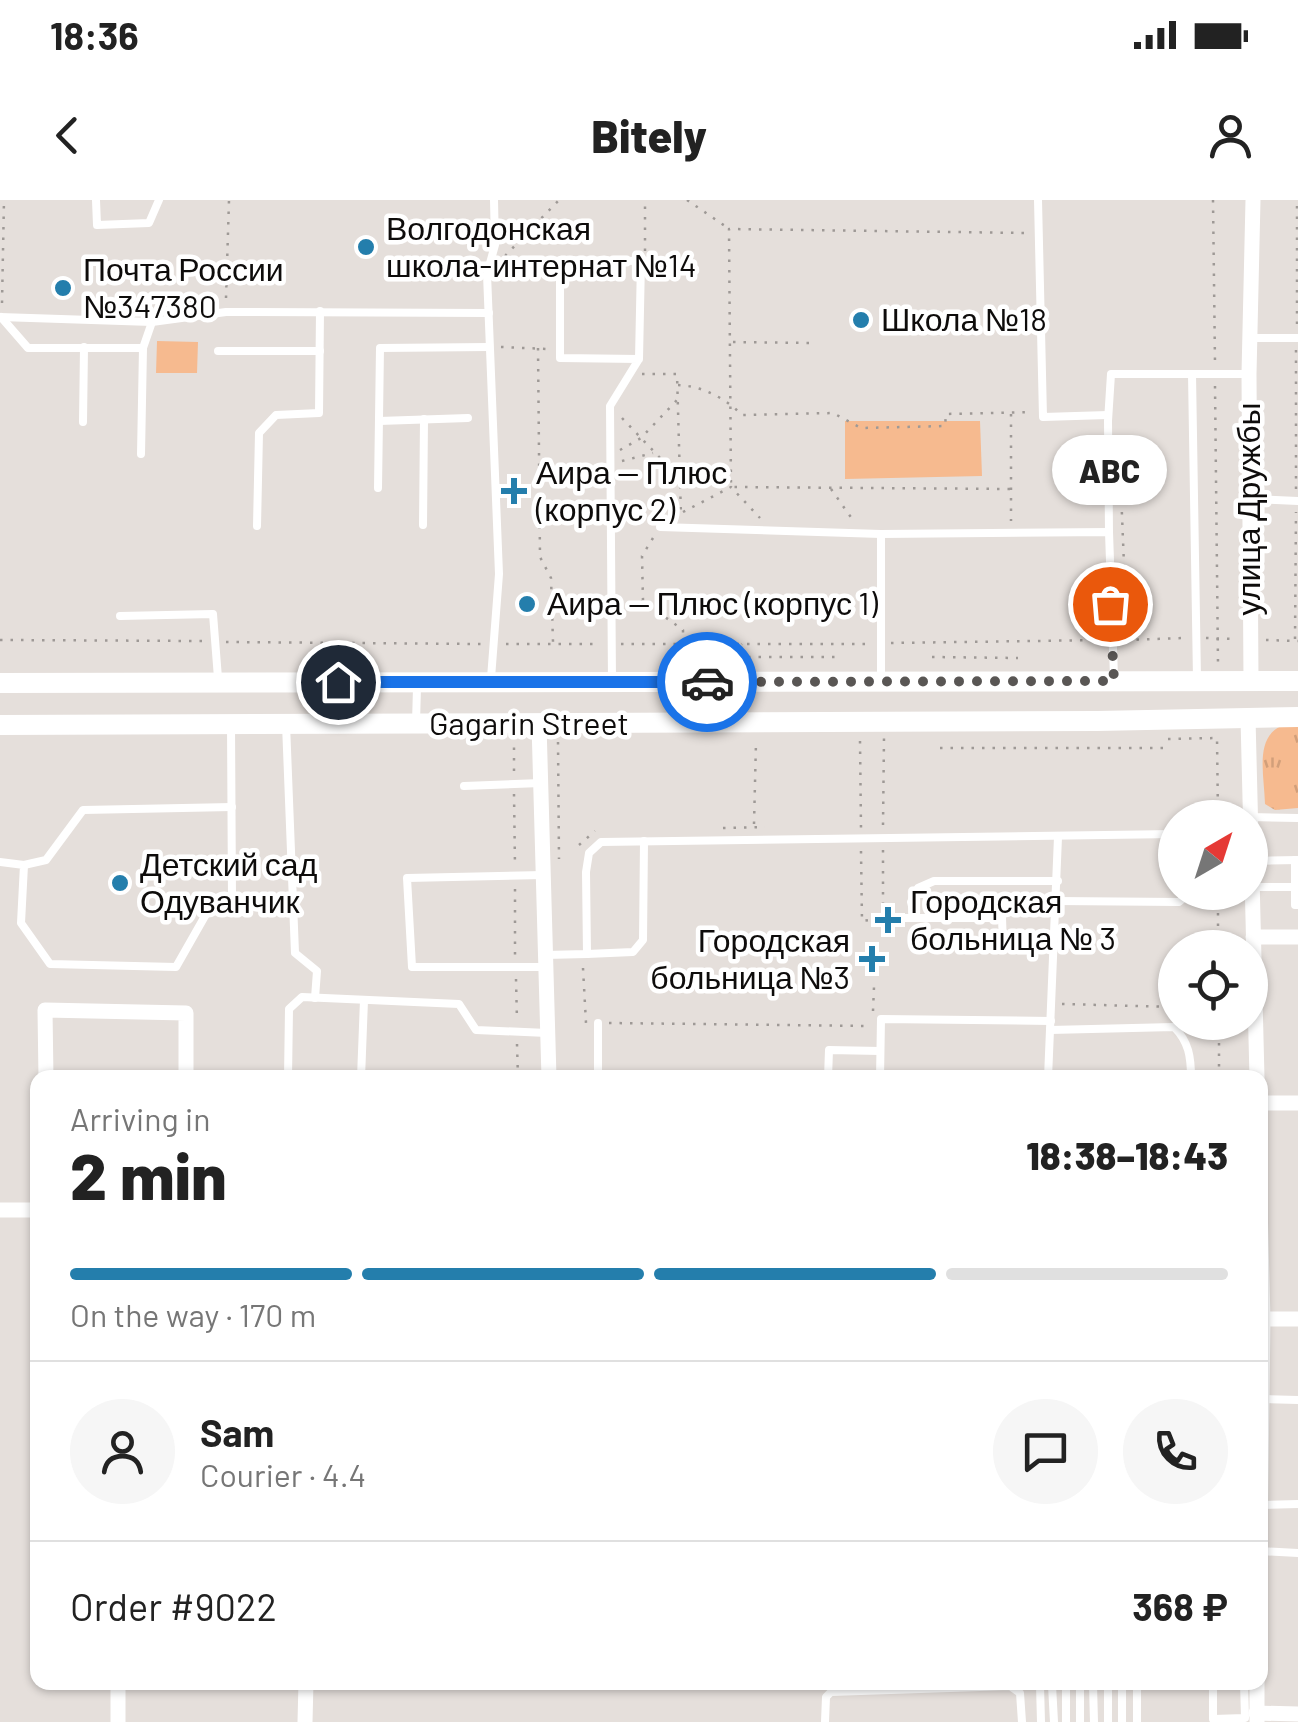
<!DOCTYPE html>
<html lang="en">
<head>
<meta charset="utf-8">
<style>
  body { margin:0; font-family:Barlow,sans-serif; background:#f6f6f6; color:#222; height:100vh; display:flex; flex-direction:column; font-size:38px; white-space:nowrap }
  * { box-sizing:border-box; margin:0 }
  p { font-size:32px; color:#767676 }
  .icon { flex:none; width:55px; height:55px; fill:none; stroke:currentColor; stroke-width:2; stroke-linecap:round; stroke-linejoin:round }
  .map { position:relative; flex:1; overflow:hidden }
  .sheet { position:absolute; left:30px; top:870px; width:1238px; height:620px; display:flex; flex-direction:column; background:#fff; border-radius:20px; box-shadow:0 2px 8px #0004 }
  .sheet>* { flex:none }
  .needle { width:65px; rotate:39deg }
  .controls { position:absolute; left:1158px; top:600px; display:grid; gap:20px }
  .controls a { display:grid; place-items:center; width:110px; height:110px; border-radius:50%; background:#fff; box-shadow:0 2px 8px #0004; font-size:50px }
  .pin { position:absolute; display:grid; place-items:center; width:85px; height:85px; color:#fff; margin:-42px; border:5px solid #fff; border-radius:50%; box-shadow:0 2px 10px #0007 }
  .courier { position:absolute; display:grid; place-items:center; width:100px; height:100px; margin:-50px; border:8px solid #1a73e8; border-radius:50%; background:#fff; color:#222; box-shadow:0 2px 12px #0007 }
  .bubble { position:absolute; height:70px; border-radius:35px; background:#fff; box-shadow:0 2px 8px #0004; font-size:32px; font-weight:800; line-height:70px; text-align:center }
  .overview em { font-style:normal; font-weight:800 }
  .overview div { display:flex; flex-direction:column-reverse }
  .overview { display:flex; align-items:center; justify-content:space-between; height:170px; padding:0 40px }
  h1 { font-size:65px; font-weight:800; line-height:75px }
  .bar { display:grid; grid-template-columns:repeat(4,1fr); gap:15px 10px; align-content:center; height:120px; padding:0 40px }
  .bar i { height:12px; border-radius:8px; background:#e0e0e0 }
  .bar .active { background:#247eac }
  .bar p { grid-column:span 4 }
  .line { display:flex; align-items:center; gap:25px; padding:0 40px; border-top:2px solid #e0e0e0 }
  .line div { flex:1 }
  .round { display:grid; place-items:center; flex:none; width:105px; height:105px; border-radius:52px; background:#f6f6f6 }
  .status { display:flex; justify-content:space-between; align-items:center; height:70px; padding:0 50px; background:#fff; direction:ltr }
  .status svg { height:28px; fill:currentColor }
  header { display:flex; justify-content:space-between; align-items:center; height:130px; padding:0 40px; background:#fff; font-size:45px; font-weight:800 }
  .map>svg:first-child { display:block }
</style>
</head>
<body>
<div class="status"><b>18:36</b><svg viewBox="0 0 49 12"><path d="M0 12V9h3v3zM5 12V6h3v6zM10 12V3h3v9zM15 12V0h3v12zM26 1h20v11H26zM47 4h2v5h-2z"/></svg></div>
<header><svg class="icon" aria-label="back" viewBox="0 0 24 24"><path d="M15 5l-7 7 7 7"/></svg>Bitely<svg class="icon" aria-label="person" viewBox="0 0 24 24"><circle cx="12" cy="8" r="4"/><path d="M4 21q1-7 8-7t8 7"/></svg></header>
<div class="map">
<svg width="1298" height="1522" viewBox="0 0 1298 1522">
  <defs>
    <pattern id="grass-tufts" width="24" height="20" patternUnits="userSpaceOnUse" patternTransform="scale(2.5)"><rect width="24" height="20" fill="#f6ba8f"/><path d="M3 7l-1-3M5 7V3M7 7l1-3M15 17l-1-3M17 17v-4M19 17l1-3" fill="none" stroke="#d29f7a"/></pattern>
  </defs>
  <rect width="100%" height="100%" fill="#e5dfdb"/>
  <!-- grass -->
  <path fill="url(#grass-tufts)" d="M1298 522V608L1275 610 1265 604C1264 569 1251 526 1298 522Z"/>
  <!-- park -->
  <g fill="#f6ba8f">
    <path d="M157 141 198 142 197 173H156Z"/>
    <path d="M845 221H980L982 276 845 279Z"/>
  </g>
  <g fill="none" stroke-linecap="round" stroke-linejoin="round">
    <!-- path -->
    <g stroke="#9e9996" stroke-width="2.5" stroke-dasharray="2.5 8" stroke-linecap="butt">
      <path d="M687 0 728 28"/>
      <path d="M1213 0 1215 163"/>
      <path d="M645 51V0"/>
      <path d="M505 56 559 0"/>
      <path d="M226 98 229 0"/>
      <path d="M2 103 4 0"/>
      <path d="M1297 124V0"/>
      <path d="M733 142 810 143"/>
      <path d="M501 147 548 149"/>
      <path d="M538 148 540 357 551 378 553 442"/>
      <path d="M642 174H677L681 316"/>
      <path d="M678 185C702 186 725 198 742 215L833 213 861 228 945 226 946 214 1032 212"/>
      <path d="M1215 186 1218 463"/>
      <path d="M1011 214V321"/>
      <path d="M622 218 662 260 679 283"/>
      <path d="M620 250 641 238 678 199"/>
      <path d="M622 261 653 253"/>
      <path d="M831 289 855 323"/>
      <path d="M1010 289 731 287 729 29 1026 33"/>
      <path d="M1296 289V147"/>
      <path d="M1121 291 1127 438"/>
      <path d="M683 312 731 287 760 318"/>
      <path d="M653 338 642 356 643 401 683 430V442"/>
      <path d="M623 412 642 401"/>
      <path d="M1206 438 1233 439"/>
      <path d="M1295 439 1296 312"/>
      <path d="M0 440 203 441"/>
      <path d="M1126 440 1183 438"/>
      <path d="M1266 440 1298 441"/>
      <path d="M226 442 483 444"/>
      <path d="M891 443 1103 440"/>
      <path d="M506 444H598"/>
      <path d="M621 444H868"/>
      <path d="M727 457H836"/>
      <path d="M932 457 1018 458"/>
      <path d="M718 465 742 444"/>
      <path d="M1168 539 1217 538 1218 618"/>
      <path d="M860 541 861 628"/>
      <path d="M558 542 559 659"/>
      <path d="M940 548H1169"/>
      <path d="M514 571V540"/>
      <path d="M514 594 515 666"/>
      <path d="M754 624 756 542"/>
      <path d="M883 625 884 538"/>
      <path d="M723 628 765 627"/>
      <path d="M579 645 595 631"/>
      <path d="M861 651 862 721 870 720"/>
      <path d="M515 689V756"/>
      <path d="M1218 692V748"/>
      <path d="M883 705V648"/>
      <path d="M583 768 586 823"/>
      <path d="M516 779 517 821"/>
      <path d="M1062 804 1175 807"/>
      <path d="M873 811 874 787"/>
      <path d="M1197 822 1198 841"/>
      <path d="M1219 822V878"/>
      <path d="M609 823 871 826"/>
      <path d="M517 844 518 878"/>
    </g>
    <!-- service -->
    <g stroke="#fff" stroke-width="8">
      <path d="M96 0 97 25 149 23 159 0"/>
      <path d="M1038 0 1043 217 1108 215"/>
      <path d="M0 117 152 122 226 112 489 113"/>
      <path d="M1 117 28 148H143L152 122"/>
      <path d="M1249 138H1298"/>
      <path d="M218 151H320"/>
      <path d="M1192 174 1197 479"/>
      <path d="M379 221 468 218"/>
      <path d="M83 222 84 147"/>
      <path d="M141 254 143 148"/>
      <path d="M378 288 380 148 489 147"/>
      <path d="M1249 299 1298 301"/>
      <path d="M423 325 424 219"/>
      <path d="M257 326 259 233 276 215 319 213 320 111"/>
      <path d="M660 327 881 334 1109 332 1114 477"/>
      <path d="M1109 332 1108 221 1111 174H1249"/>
      <path d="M120 416 213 414 218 478"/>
      <path d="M491 478 499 374 487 74 495 45 494 0"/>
      <path d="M881 480V334"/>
      <path d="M612 481 610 206 639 159 641 61 560 60V158L639 159"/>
      <path d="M674 483 676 519"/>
      <path d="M416 523 417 487"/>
      <path d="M286 524 295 753 317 771 315 798"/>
      <path d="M464 586 541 583"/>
      <path d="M1250 617 1298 618"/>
      <path d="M1295 660V687"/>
      <path d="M1253 661 1298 660"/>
      <path d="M0 662 24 665 21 723 50 764 176 767 209 709 232 699 231 525"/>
      <path d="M24 665 46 660 83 610 232 607"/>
      <path d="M543 675 407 678 412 767H546"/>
      <path d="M1252 687H1295V705H1298"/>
      <path d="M1057 701 1179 702 1191 692"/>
      <path d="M883 718H1002L1003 745 1055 746"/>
      <path d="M915 718 911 702 918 688 934 681H1058"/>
      <path d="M587 754 633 752 643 740 644 641"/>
      <path d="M545 755 587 754 586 672 589 653 601 642 1175 634"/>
      <path d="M598 823V878"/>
      <path d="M1050 830 1174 827C1189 842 1191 857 1191 878"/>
      <path d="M288 878 289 809 302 797 459 804 476 830 547 833"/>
      <path d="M361 878 364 800"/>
      <path d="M828 878 829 850 880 851"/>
      <path d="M880 878 881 819 1051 821"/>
      <path d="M1048 878 1058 637"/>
      <path d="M1262 1199 1298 1200"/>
      <path d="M1261 1305 1298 1304"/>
      <path d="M1260 1351 1298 1353"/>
      <path d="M1213 1482V1519L1245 1518 1244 1482"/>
      <path d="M1137 1483V1522"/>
      <path d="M1066 1484V1522"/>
      <path d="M1080 1484V1522"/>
      <path d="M1093 1484 1094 1522"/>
      <path d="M1108 1484V1522"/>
      <path d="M1122 1484V1522"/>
      <path d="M1052 1485 1054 1522"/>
      <path d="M825 1522 826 1497 831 1492 1010 1486 1020 1493 1022 1522"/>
      <path d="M1041 1522 1040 1485 1148 1482"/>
    </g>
    <!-- minor -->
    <g stroke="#fff" stroke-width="15">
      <path d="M1251 481 1249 174 1253 0"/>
      <path d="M1248 518 1257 878"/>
      <path d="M539 524 549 878"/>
      <path d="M1253 737H1298"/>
      <path d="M46 878 45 810 186 813V878"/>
      <path d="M1260 903H1298"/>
      <path d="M1260 1003 1263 1119 1260 1348"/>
      <path d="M0 1010H38"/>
      <path d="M1260 1119H1298"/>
      <path d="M1256 1513 1298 1514"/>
      <path d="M118 1522V1482"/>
      <path d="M305 1522 306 1482"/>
      <path d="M1257 1522V1482"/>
    </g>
    <!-- tertiary -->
    <g stroke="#fff" stroke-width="20">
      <path d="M0 483 1298 481"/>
      <path d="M0 525 1097 521 1298 517"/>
    </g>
  </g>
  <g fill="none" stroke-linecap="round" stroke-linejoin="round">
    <!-- done -->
    <path stroke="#595654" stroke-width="10" stroke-dasharray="0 18" d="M707 482 1114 481 1110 404"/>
    <!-- route -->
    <path stroke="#1a73e8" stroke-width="12" d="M338 482H707"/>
  </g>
  <!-- markers -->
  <g fill="#247eac" stroke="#fff" stroke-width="4">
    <circle cx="366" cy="47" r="10"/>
    <circle cx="63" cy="88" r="10"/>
    <circle cx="861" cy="120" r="10"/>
    <path d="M509 276h10v10h10v10h-10v10h-10v-10h-10v-10h10z"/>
    <circle cx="527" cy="404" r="10"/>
    <circle cx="120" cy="683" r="10"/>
    <path d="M883 705h10v10h10v10h-10v10h-10v-10h-10v-10h10z"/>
    <path d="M867 744h10v10h10v10h-10v10h-10v-10h-10v-10h10z"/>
  </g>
  <g text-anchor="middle" stroke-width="9" stroke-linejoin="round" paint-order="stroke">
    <!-- poi labels -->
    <g font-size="32" fill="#0e0c0b" stroke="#fff" text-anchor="start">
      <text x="386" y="40">Волгодонская<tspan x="386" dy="37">школа-интернат №14</tspan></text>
      <text x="83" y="81">Почта России<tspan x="83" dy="37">№347380</tspan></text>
      <text x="881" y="131">Школа №18</text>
      <text x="536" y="284">Аира — Плюс<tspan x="536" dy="37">(корпус 2)</tspan></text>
      <text x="547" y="415">Аира — Плюс (корпус 1)</text>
      <text x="140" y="676">Детский сад<tspan x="140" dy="37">Одуванчик</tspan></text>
      <text x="910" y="713">Городская<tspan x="910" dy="37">больница № 3</tspan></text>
      <text x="850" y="752" text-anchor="end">Городская<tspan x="850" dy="37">больница №3</tspan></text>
    </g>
    <!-- street labels -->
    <g font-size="32" fill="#0e0c0b" stroke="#fff">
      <text transform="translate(1249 309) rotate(-90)" y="11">улица Дружбы</text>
      <text x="529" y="535">Gagarin Street</text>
    </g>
  </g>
</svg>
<div class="controls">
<a><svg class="needle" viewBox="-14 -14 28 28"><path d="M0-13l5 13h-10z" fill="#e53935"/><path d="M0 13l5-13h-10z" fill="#767676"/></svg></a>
<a><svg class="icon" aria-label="locate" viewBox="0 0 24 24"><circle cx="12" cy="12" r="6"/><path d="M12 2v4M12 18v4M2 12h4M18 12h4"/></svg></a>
</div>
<div class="pin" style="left:1110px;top:404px;background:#ea580c"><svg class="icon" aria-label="bag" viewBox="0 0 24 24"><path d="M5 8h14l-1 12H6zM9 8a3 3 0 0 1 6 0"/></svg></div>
<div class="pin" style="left:338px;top:482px;background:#1f2937"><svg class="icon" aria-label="home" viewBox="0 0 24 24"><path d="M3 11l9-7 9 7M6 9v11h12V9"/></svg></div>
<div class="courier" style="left:707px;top:482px"><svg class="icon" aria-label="car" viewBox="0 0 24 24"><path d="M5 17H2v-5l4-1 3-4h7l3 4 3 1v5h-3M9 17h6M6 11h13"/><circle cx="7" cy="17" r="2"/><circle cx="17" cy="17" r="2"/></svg></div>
<div class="bubble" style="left:1052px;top:235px;width:115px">ABC</div>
<section class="sheet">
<div class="overview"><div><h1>2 min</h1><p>Arriving in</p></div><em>18:38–18:43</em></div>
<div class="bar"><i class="active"></i><i class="active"></i><i class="active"></i><i></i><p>On the way · 170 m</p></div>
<div class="line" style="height:180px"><a class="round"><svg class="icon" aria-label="person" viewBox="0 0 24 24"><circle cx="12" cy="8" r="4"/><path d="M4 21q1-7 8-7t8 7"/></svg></a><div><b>Sam</b><p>Courier · 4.4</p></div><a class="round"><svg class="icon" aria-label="chat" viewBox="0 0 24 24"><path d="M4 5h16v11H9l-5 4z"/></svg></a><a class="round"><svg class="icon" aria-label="phone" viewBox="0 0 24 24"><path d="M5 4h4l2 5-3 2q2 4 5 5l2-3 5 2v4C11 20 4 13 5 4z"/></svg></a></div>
<div class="line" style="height:130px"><div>Order #9022</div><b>368 ₽</b></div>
</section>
</div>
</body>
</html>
